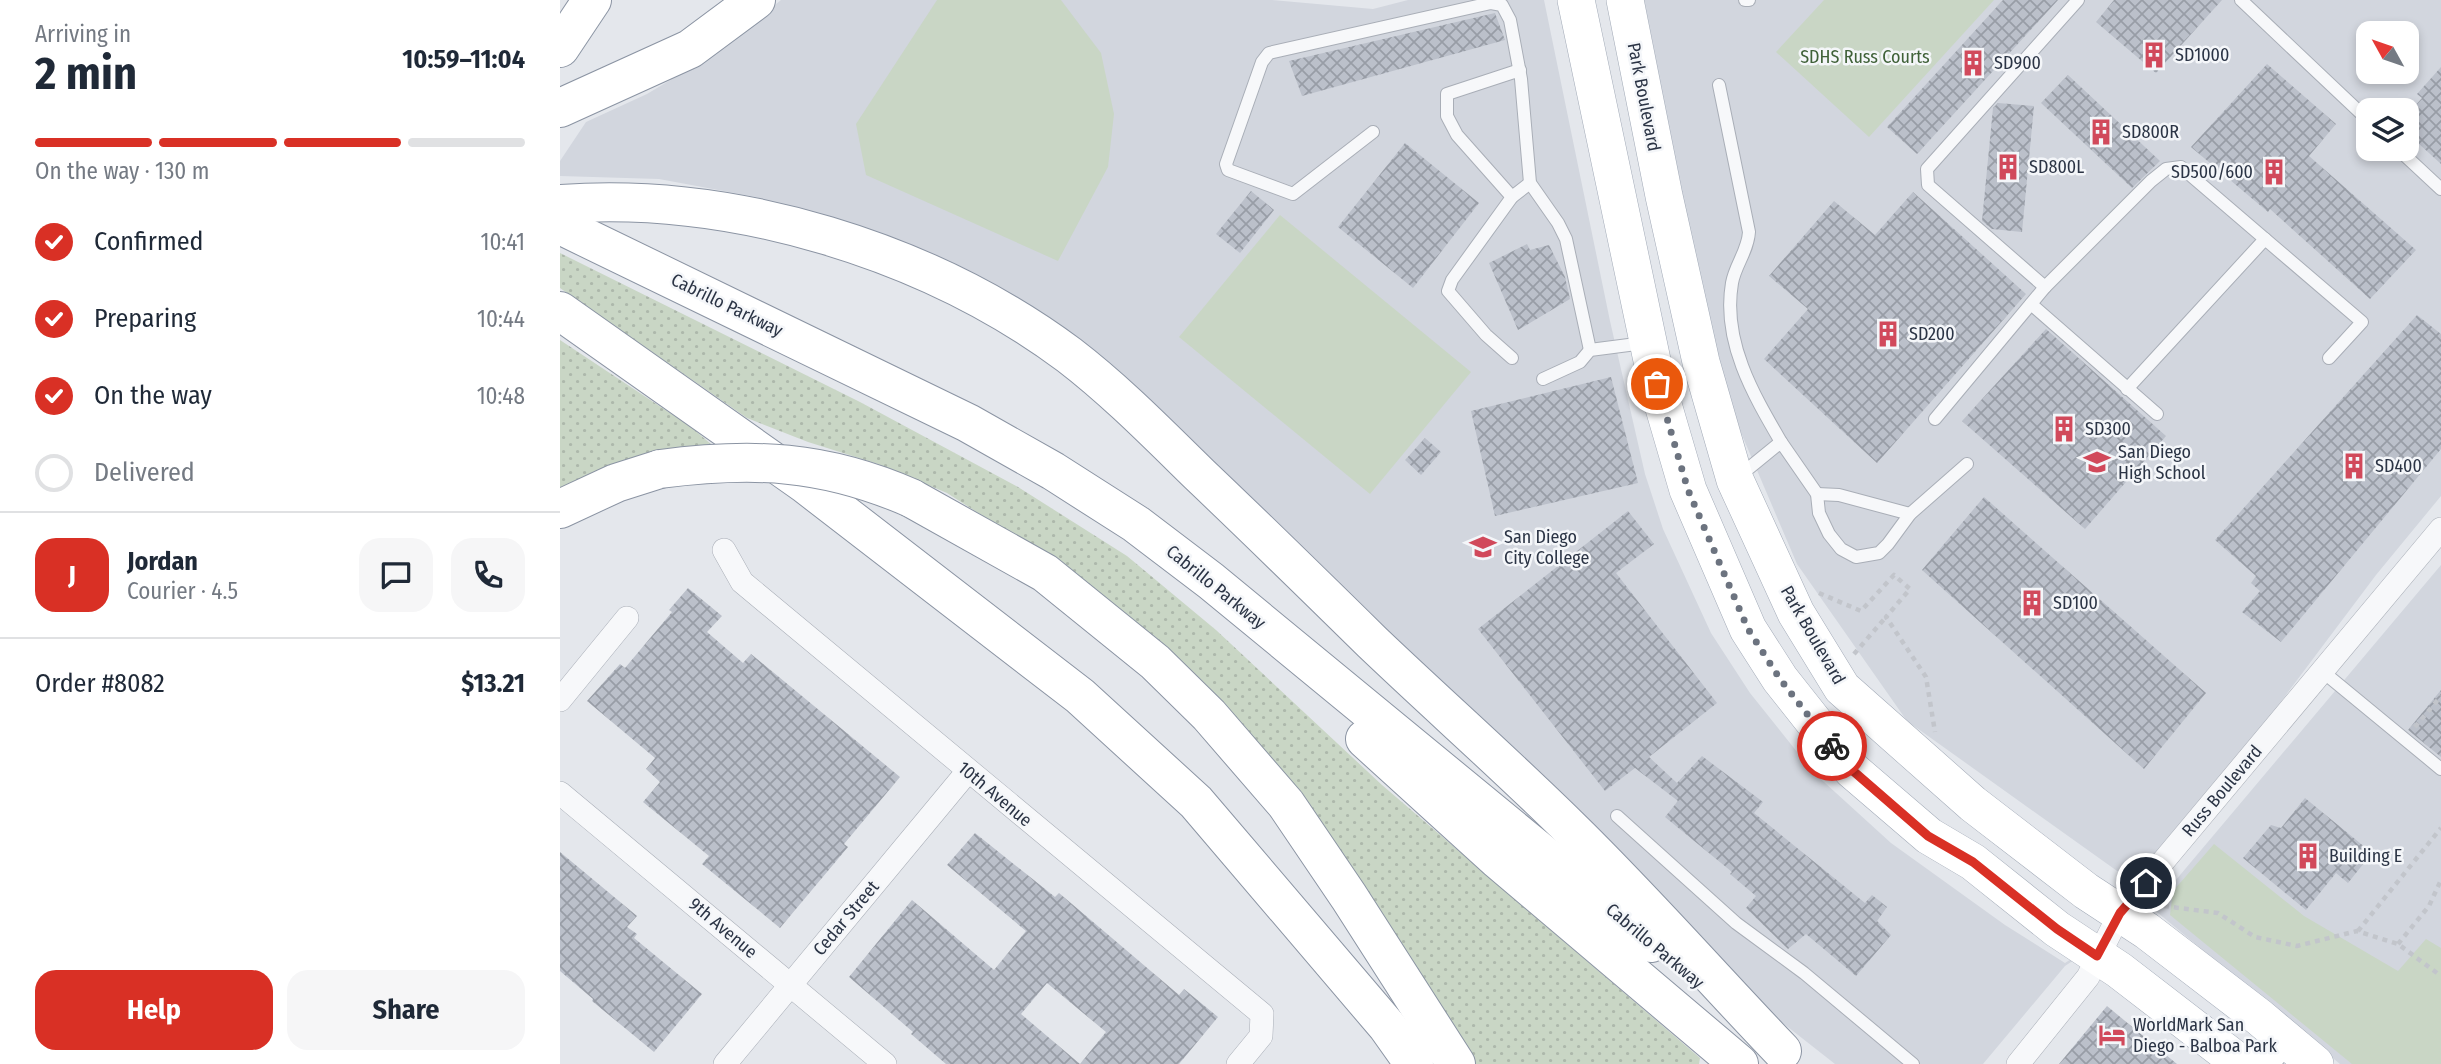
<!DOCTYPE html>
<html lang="en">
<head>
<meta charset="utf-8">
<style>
  body { margin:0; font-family:"Fira Sans Condensed",sans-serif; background:#f6f6f7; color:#1f2937; height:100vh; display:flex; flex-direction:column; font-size:26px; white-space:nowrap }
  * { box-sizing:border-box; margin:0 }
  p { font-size:23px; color:#747a83 }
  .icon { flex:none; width:38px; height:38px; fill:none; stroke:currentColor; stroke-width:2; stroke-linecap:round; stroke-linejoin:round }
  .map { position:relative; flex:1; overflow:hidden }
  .side { display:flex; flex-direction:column; background:#fff; width:560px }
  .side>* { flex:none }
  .needle { width:46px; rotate:310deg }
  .tools { position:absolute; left:1796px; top:21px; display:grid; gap:14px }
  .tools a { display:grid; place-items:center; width:63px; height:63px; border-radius:14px; background:#fff; box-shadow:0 4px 10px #0003; font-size:35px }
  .pin { position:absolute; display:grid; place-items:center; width:60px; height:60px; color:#fff; margin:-30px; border:4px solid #fff; border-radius:50%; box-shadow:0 2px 7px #0007 }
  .courier { position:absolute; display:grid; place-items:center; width:70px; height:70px; margin:-35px; border:5px solid #d93025; border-radius:50%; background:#fff; color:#222; box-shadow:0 2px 9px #0007 }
  .head em { font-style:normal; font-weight:700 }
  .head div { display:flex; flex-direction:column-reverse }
  .head { display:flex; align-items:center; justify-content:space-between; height:119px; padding:0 35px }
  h1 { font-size:46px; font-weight:700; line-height:52px }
  .bar { display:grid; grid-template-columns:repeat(4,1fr); gap:10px 7px; align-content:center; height:84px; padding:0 35px }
  .bar i { height:9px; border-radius:5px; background:#e0e1e3 }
  .bar .selected { background:#d93025 }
  .bar p { grid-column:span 4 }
  .line { display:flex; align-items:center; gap:18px; padding:0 35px; border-top:2px solid #e0e1e3 }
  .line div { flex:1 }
  .round { display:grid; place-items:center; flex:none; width:74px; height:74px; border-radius:21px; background:#f6f6f7 }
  ol { padding:0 35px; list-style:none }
  li { display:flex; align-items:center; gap:21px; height:77px }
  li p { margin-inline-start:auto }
  li .icon { padding:7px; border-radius:50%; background:#d93025; color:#fff; stroke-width:4 }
  li:last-child { color:#747a83 }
  li i { width:38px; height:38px; border:4px solid #e0e1e3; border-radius:50% }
  .primary-button { display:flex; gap:14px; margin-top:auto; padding:14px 35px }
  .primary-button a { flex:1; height:80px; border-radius:21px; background:#d93025; color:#fff; font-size:28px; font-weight:700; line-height:80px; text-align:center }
  .primary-button a+a { background:#f6f6f7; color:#1f2937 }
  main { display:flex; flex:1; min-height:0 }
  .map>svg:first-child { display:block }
</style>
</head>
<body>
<main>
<section class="side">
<div class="head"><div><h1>2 min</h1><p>Arriving in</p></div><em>10:59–11:04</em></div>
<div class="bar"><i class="selected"></i><i class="selected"></i><i class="selected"></i><i></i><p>On the way · 130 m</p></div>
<ol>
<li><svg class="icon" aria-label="check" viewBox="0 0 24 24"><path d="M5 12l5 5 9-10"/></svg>Confirmed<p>10:41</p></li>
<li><svg class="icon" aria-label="check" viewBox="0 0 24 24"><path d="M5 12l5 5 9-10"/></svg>Preparing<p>10:44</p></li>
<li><svg class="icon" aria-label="check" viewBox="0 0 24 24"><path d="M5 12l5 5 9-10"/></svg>On the way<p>10:48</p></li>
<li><i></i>Delivered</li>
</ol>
<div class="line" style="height:126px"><b class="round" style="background:#d93025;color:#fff">J</b><div><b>Jordan</b><p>Courier · 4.5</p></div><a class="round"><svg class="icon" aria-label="chat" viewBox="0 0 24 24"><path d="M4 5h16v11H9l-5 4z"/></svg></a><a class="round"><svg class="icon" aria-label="phone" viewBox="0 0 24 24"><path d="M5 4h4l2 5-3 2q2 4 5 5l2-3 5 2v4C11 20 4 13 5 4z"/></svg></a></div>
<div class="line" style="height:91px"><div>Order #8082</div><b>$13.21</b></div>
<div class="primary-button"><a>Help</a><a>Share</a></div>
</section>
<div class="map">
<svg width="1881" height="1064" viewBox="0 0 1881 1064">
  <defs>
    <pattern id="grass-dots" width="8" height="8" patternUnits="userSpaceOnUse" patternTransform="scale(1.75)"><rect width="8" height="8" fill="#c9d6c5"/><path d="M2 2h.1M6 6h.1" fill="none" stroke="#adb8ab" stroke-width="1.8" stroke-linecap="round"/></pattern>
    <pattern id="building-cross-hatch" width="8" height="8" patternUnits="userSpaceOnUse" patternTransform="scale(1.75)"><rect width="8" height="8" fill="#bbc0ca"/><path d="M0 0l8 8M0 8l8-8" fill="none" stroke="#989da6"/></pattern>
  </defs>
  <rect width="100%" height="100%" fill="#e4e7ec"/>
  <!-- built -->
  <g fill="#d2d6de" fill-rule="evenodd">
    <path d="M221 0H712L813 9 848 0H984L1050 321 1085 474 1103 529 1151 633 1190 693 1253 772 1331 843 1445 925 1505 963 1594 906 1881 565V1064H1780L1592 908 1505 966 1423 1064H1275L1215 1017 616 429 304 230 196 197 99 179 0 176V161L26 122 87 94 157 52Z"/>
    <path d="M1084 0H1881V496L1816 575 1581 888 1347 721 1237 564 1179 428 1148 323ZM1808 33H1846V72H1808ZM1808 110H1846V149H1808Z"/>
  </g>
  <!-- grass -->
  <g fill="url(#grass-dots)">
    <path d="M0 253 300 402 458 487 567 556 656 630 822 785 1140 1058 1139 1064H909L816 906 507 570 387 493 318 464 248 442 187 418 0 288Z"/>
    <path d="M0 340 131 427 152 445 69 468 0 496Z"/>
  </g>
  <!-- park -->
  <g fill="#c9d6c5">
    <path d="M377 0H501L541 53 554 114 548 167 498 261 306 175 296 124Z"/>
    <path d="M1264 0H1434L1309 137 1216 52Z"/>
    <path d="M720 215 911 372 810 494 619 337Z"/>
    <path d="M1654 844 1744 916 1838 971 1866 939 1881 948V1064H1792L1610 915 1613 891Z"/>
  </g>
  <!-- building -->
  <g fill="url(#building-cross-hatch)">
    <path d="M1443 0H1498L1357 154 1327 127Z"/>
    <path d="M1554 0H1662L1596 73 1536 22Z"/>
    <path d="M935 13 945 40 742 96 729 61Z"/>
    <path d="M1707 64 1776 124 1749 156 1856 250 1810 299 1710 209 1708 212 1631 147Z"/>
    <path d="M1881 67V164L1846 132V116L1862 98 1857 94Z"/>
    <path d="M1508 75 1600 161 1572 188 1481 103Z"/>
    <path d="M1438 103 1474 106 1462 232 1432 229 1422 221 1433 108Z"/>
    <path d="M845 143 919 203 853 288 778 227Z"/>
    <path d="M691 191 714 210 680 253 656 234Z"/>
    <path d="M1353 192 1466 294 1317 463 1204 359 1248 309 1209 276 1274 201 1315 235Z"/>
    <path d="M967 244 970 250 989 245 1005 277 1010 299 958 330 929 263Z"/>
    <path d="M1857 315 1881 334V449L1721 642 1682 612 1700 591 1691 583 1696 576 1655 540Z"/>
    <path d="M1486 329 1606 436 1525 529 1402 421Z"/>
    <path d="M1051 377 1078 483 935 516 911 411Z"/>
    <path d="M865 438 881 452 861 475 845 460Z"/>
    <path d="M1424 497 1646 693 1584 769 1362 570Z"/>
    <path d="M1068 511 1094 544 1056 573 1157 703 1089 757 1117 783 1142 756 1203 802 1194 813 1305 903 1312 895 1327 907 1317 921 1331 935 1296 976 1246 934 1228 949 1186 908 1196 896 1170 874 1172 872 1105 817 1118 801 1075 768 1045 791 918 629Z"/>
    <path d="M128 588 162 616 147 632 183 663 191 654 340 777 284 844 288 847 220 928 142 864 149 856 83 802 100 782 86 769 95 758 27 701 60 664 65 668 112 612 109 610Z"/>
    <path d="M1881 690V757L1848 730Z"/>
    <path d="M1745 798 1812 853 1788 883 1776 873 1746 910 1683 858 1711 825 1721 828Z"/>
    <path d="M415 833 495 897 499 893 619 995 624 989 658 1017 619 1064H520L546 1032 487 983 461 1014 520 1064H386L351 1034 353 1032 289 977 352 900 434 970 466 931 387 865Z"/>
    <path d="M0 852 77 916 67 927 77 934 74 938 142 994 94 1052 32 1001 33 999 0 971Z"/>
    <path d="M1547 1006 1617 1064H1499Z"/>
  </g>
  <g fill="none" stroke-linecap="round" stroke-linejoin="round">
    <!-- service casing -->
    <g stroke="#a9aeb7" stroke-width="14">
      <g id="service">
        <path d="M1185 0H1189"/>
        <path d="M1518 0 1367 169 1368 185 1485 287 1591 181 1606 169 1621 167 1705 239"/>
        <path d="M1681 0 1808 120"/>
        <path d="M1159 85 1189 232C1188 251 1175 265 1172 283 1162 341 1193 394 1221 442"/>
        <path d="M813 132 733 194 668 170 666 164 702 62 709 53 931 3 942 5 950 20 961 79 970 183 998 223 1006 239 1030 350"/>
        <path d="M1838 149 1881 189"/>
        <path d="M952 197 897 135 887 116V94L960 70"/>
        <path d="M1471 304 1597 414"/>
        <path d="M952 358 926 335 888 291 892 280 952 197 970 183"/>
        <path d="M983 379 1020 362 1030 350 1084 343"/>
        <path d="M1567 389 1705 239 1802 322 1769 358"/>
        <path d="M1375 419 1485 287"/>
        <path d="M1178 477 1221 442 1257 494 1259 513 1269 534 1281 549 1296 557 1319 553 1328 544 1350 514 1407 464"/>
        <path d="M1257 494 1279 495 1350 514"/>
        <path d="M1762 671 1881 769"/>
        <path d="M1057 816 1176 923 1244 973 1353 1064"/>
      </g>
    </g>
    <!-- minor casing -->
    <g stroke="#a9aeb7" stroke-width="24">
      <g id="minor">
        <path d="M164 550 182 582 702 1014 701 1036 678 1064"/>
        <path d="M0 700 67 618"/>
        <path d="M0 793 325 1064"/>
        <path d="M165 1064 408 771"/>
        <path d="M1458 1064 1528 977 1560 913 1881 529"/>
      </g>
    </g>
    <!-- secondary casing -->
    <g stroke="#a9aeb7" stroke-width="35">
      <path id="secondary" d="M1700 1064 1724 1037"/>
    </g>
    <!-- primary casing -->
    <g stroke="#a3abb8" stroke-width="38">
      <g id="primary">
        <path d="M1016 0 1097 384 1128 490 1188 629 1220 679 1292 770 1369 836 1413 862 1497 929 1559 970 1681 1064"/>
        <path d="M1065 0 1104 196 1141 362 1175 480 1236 613 1282 688 1413 804 1526 891 1587 931 1699 1017 1755 1064"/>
      </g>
    </g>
    <!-- motorway casing -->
    <g stroke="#8b94a3" stroke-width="40">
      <g id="motorway">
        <path d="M0 48 32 0"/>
        <path d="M0 108 130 49 196 0"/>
        <path d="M0 204C174 191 369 251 509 355 556 391 598 434 640 475 698 530 755 586 812 642 877 704 945 764 1009 827 1083 899 1151 977 1222 1051"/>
        <path d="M0 225 408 423 493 471 576 524 651 581 1091 943"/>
        <path d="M0 311 245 484 520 696 636 802 827 1026 854 1064"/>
        <path d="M351 498 485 573 595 662 649 715 726 804 789 897 896 1064"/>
        <path d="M0 509 56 483 100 469"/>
        <path d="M805 739 937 859 1179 1064"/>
      </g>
    </g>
    <!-- path -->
    <g stroke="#c2c5cb" stroke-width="4.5" stroke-dasharray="5 5" stroke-linecap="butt">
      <path d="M1259 593 1301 611 1334 575 1350 589 1326 617 1366 677 1375 732"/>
      <path d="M1294 654 1326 617"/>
      <path d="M1855 727 1881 696"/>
      <path d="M1604 906 1658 913 1695 937 1737 946 1797 931 1838 944 1881 976"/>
      <path d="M1798 931 1881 828"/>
      <path d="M1838 944 1869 906 1881 880"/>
    </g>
    <!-- service -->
    <use href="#service" stroke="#f7f8fa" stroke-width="12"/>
    <!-- minor -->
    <use href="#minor" stroke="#f7f8fa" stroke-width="23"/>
    <!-- secondary -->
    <use href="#secondary" stroke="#fff" stroke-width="33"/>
    <!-- primary -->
    <use href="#primary" stroke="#fff" stroke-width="37"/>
    <!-- motorway -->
    <use href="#motorway" stroke="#fff" stroke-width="38"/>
    <!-- motorway-bridge casing -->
    <g stroke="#8b94a3" stroke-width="40" stroke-linecap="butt">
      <path id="motorway-bridge" d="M100 469C193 457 264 460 351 498"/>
    </g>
    <!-- motorway-bridge -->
    <use href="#motorway-bridge" stroke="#fff" stroke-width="38"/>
  </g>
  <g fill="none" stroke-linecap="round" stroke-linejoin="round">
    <!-- done -->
    <path stroke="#6c737f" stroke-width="7" stroke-dasharray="0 12.6" d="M1097 384 1128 490 1188 629 1220 679 1272 746"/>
    <!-- route -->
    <path stroke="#d93025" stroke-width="9" d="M1272 746 1292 770 1368 836 1413 862 1497 929 1537 956 1560 913 1586 883"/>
  </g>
  <!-- icons -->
  <defs>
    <g id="building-bare" transform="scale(2.1)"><path d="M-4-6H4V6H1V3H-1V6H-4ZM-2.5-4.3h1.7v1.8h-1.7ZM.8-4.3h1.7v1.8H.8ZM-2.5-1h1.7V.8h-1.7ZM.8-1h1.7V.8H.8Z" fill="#d1495b" stroke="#f4f6f9" stroke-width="2.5" paint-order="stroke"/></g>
    <g id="school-bare" transform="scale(2.1)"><path d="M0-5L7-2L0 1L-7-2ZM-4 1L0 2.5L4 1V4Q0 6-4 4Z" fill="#d1495b" stroke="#f4f6f9" stroke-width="2.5" paint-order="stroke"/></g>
    <g id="university-bare" transform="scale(2.1)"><path d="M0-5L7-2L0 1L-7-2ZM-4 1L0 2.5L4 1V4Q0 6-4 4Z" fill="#d1495b" stroke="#f4f6f9" stroke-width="2.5" paint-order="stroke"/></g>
    <g id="hotel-bare" transform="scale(2.1)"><path d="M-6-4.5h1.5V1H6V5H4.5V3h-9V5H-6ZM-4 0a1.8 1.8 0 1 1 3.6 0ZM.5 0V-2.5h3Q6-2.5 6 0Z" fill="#d1495b" stroke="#f4f6f9" stroke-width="2.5" paint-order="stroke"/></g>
  </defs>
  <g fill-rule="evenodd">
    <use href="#building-bare" x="1594" y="55"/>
    <use href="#building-bare" x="1413" y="63"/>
    <use href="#building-bare" x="1541" y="132"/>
    <use href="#building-bare" x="1448" y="167"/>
    <use href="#building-bare" x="1714" y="172"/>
    <use href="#building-bare" x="1328" y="334"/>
    <use href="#building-bare" x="1504" y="429"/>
    <use href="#school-bare" x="1537" y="462"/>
    <use href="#building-bare" x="1794" y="466"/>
    <use href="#university-bare" x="923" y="547"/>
    <use href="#building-bare" x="1472" y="603"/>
    <use href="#building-bare" x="1748" y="856"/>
    <use href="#hotel-bare" x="1552" y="1035"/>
  </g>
  <g text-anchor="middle" stroke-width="5" stroke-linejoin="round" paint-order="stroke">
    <!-- poi labels -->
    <g font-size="18" fill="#2b3445" stroke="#f4f6f9" text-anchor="start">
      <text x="1615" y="61">SD1000</text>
      <text x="1434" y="69">SD900</text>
      <text x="1562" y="138">SD800R</text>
      <text x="1469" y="173">SD800L</text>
      <text x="1693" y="178" text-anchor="end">SD500/600</text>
      <text x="1349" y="340">SD200</text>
      <text x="1525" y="435">SD300</text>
      <text x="1558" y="458">San Diego<tspan x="1558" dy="21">High School</tspan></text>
      <text x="1815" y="472">SD400</text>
      <text x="944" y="543">San Diego<tspan x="944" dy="21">City College</tspan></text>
      <text x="1493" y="609">SD100</text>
      <text x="1769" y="862">Building E</text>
      <text x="1573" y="1031">WorldMark San<tspan x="1573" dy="21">Diego - Balboa Park</tspan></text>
    </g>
    <!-- park labels -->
    <g font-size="18" fill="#3f6138" stroke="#f4f6f9">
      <text x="1305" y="63">SDHS Russ Courts</text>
    </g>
    <!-- street labels -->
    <g font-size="18" fill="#2b3445" stroke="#f4f6f9">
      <text transform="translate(1084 97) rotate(79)" y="6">Park Boulevard</text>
      <text transform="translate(167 305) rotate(26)" y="6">Cabrillo Parkway</text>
      <text transform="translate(656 587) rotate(39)" y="6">Cabrillo Parkway</text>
      <text transform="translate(1253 635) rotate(60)" y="6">Park Boulevard</text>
      <text transform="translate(1662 791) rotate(-50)" y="6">Russ Boulevard</text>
      <text transform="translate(435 794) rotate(40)" y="6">10th Avenue</text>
      <text transform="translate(286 918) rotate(-50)" y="6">Cedar Street</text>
      <text transform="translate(163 928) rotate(40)" y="6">9th Avenue</text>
      <text transform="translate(1095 946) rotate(40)" y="6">Cabrillo Parkway</text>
    </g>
  </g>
</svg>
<div class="tools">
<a><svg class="needle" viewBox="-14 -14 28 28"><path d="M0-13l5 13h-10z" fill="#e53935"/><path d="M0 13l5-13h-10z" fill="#747a83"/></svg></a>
<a><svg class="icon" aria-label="layers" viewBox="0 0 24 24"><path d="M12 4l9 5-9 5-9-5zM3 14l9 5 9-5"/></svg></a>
</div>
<div class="pin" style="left:1097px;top:384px;background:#ea580c"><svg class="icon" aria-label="bag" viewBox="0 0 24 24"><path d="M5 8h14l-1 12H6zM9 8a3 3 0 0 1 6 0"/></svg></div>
<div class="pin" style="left:1586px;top:883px;background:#1f2937"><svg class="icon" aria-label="home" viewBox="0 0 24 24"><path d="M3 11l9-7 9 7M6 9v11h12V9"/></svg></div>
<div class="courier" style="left:1272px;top:746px"><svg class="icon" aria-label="bike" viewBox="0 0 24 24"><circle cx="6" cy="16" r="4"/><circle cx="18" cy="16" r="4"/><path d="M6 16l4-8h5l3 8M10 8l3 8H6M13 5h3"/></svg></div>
</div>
</main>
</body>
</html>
